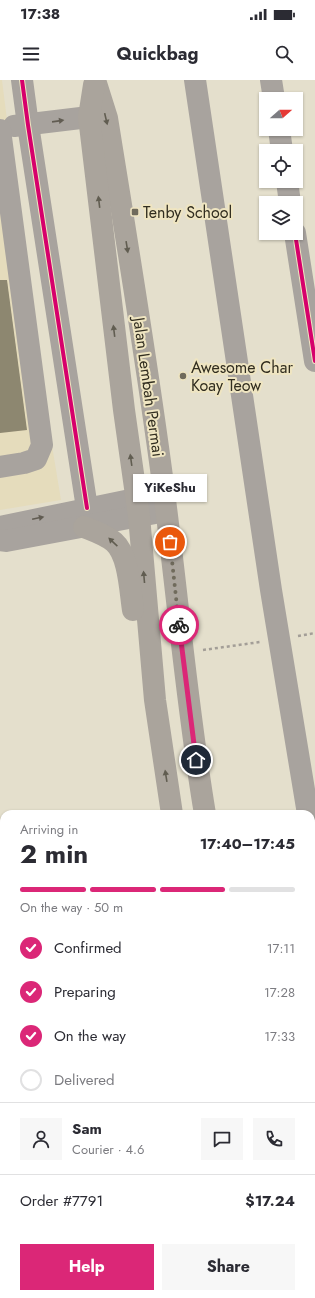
<!DOCTYPE html>
<html lang="en">
<head>
<meta charset="utf-8">
<style>
  body { margin:0; font-family:Jost,sans-serif; background:#f7f7f7; color:#2b2b33; height:100vh; display:flex; flex-direction:column; font-size:15px; white-space:nowrap }
  * { box-sizing:border-box; margin:0 }
  p { font-size:13px; color:#7c7c81 }
  .icon { flex:none; width:22px; height:22px; fill:none; stroke:currentColor; stroke-width:2; stroke-linecap:round; stroke-linejoin:round }
  .map { position:relative; flex:1; overflow:hidden }
  .side { position:absolute; left:0px; top:730px; width:315px; height:488px; display:flex; flex-direction:column; background:#fff; border-radius:12px 12px 0 0; box-shadow:0 1px 3px #0004 }
  .side>* { flex:none }
  .needle { width:26px; rotate:69deg }
  .controls { position:absolute; left:259px; top:12px; display:grid; gap:8px }
  .controls a { display:grid; place-items:center; width:44px; height:44px; border-radius:0px; background:#fff; box-shadow:0 1px 3px #0004; font-size:20px }
  .pin { position:absolute; display:grid; place-items:center; width:34px; height:34px; color:#fff; margin:-17px; border:2px solid #fff; border-radius:50%; box-shadow:0 1px 4px #0007 }
  .courier { position:absolute; display:grid; place-items:center; width:40px; height:40px; margin:-20px; border:3px solid #db2777; border-radius:50%; background:#fff; color:#222; box-shadow:0 1px 5px #0007 }
  .bubble { position:absolute; height:28px; border-radius:0px; background:#fff; box-shadow:0 1px 3px #0004; font-size:13px; font-weight:700; line-height:28px; text-align:center }
  .summary em { font-style:normal; font-weight:700 }
  .summary div { display:flex; flex-direction:column-reverse }
  .summary { display:flex; align-items:center; justify-content:space-between; height:68px; padding:0 20px }
  h1 { font-size:26px; font-weight:700; line-height:30px }
  .bar { display:grid; grid-template-columns:repeat(4,1fr); gap:6px 4px; align-content:center; height:48px; padding:0 20px }
  .bar i { height:5px; border-radius:3px; background:#e1e1e2 }
  .bar .selected { background:#db2777 }
  .bar p { grid-column:span 4 }
  .line { display:flex; align-items:center; gap:10px; padding:0 20px; border-top:1px solid #e1e1e2 }
  .line div { flex:1 }
  .round { display:grid; place-items:center; flex:none; width:42px; height:42px; border-radius:0px; background:#f7f7f7 }
  ol { padding:0 20px; list-style:none }
  li { display:flex; align-items:center; gap:12px; height:44px }
  li p { margin-inline-start:auto }
  li .icon { padding:4px; border-radius:50%; background:#db2777; color:#fff; stroke-width:4 }
  li:last-child { color:#7c7c81 }
  li i { width:22px; height:22px; border:2px solid #e1e1e2; border-radius:50% }
  .button { display:flex; gap:8px; margin-top:auto; padding:8px 20px }
  .button a { flex:1; height:46px; border-radius:0px; background:#db2777; color:#fff; font-size:16px; font-weight:700; line-height:46px; text-align:center }
  .button a+a { background:#f7f7f7; color:#2b2b33 }
  .status { display:flex; justify-content:space-between; align-items:center; height:28px; padding:0 20px; background:#fff; direction:ltr }
  .status svg { height:11px; fill:currentColor }
  header { display:flex; justify-content:space-between; align-items:center; height:52px; padding:0 20px; background:#fff; font-size:18px; font-weight:700 }
  .map>svg:first-child { display:block }
</style>
</head>
<body>
<div class="status"><b>17:38</b><svg viewBox="0 0 49 12"><path d="M0 12V9h3v3zM5 12V6h3v6zM10 12V3h3v9zM15 12V0h3v12zM26 1h20v11H26zM47 4h2v5h-2z"/></svg></div>
<header><svg class="icon" aria-label="menu" viewBox="0 0 24 24"><path d="M4 6h16M4 12h16M4 18h16"/></svg>Quickbag<svg class="icon" aria-label="search" viewBox="0 0 24 24"><circle cx="10" cy="10" r="6"/><path d="M15 15l6 6"/></svg></header>
<div class="map">
<svg width="315" height="1218" viewBox="0 0 315 1218">
  <rect width="100%" height="100%" fill="#e4dfcc"/>
  <!-- built -->
  <path fill="#e5dcbc" d="M0 0H2L34 257 61 420 0 430Z"/>
  <!-- building -->
  <path fill="#8d8770" d="M0 200H7L27 350 0 353Z"/>
  <g fill="none" stroke-linecap="round" stroke-linejoin="round">
    <!-- path -->
    <g stroke="#a39e97" stroke-width="2.5" stroke-dasharray="3 3" stroke-linecap="butt">
      <path d="M298 556 315 553"/>
      <path d="M203 570 260 562"/>
      <path d="M311 834H315"/>
    </g>
    <!-- minor -->
    <g stroke="#a8a39e" stroke-width="22">
      <path d="M22 0 28 45 87 428"/>
      <path d="M195 0 271 510 308 734"/>
      <path d="M271 0 274 19"/>
      <path d="M14 46 89 37"/>
      <path d="M279 49 282 71"/>
      <path d="M0 50 42 365 36 379 24 383 0 387"/>
      <path d="M287 101 290 123"/>
      <path d="M295 153 315 281"/>
      <path d="M0 447 164 413"/>
      <path d="M0 460 6 461 166 431"/>
      <path d="M311 755 315 779"/>
      <path d="M311 1126H315"/>
      <path d="M0 1178 4 1200"/>
    </g>
    <!-- major -->
    <g stroke="#aaa49c" stroke-width="22">
      <path d="M95 0 107 38C127 163 148 287 164 412 178 519 187 627 205 734"/>
      <path d="M94 5 89 37 124 330 139 436 155 620 172 734"/>
      <path d="M84 447C94 451 106 455 114 462 129 475 130 511 133 530"/>
      <path d="M254 1214 255 1218"/>
      <path d="M286 1214 287 1218"/>
    </g>
    <!-- cycleway casing -->
    <g stroke="#efe5c1" stroke-width="6">
      <g id="cycleway">
        <path d="M22 0 28 45 87 428"/>
        <path d="M295 153 315 281"/>
      </g>
    </g>
    <!-- cycleway -->
    <use href="#cycleway" stroke="#d6006c" stroke-width="4"/>
  </g>
  <!-- one-way arrows -->
  <defs><path id="oneway-solid" d="M-6-.8H1V-3.2L6.5 0L1 3.2V.8H-6Z"/></defs>
  <g fill="#615d51">
    <use href="#oneway-solid" transform="translate(106 39) rotate(77)"/>
    <use href="#oneway-solid" transform="translate(99 122) rotate(-97)"/>
    <use href="#oneway-solid" transform="translate(127 167) rotate(81)"/>
    <use href="#oneway-solid" transform="translate(114 251) rotate(-97)"/>
    <use href="#oneway-solid" transform="translate(131 380) rotate(-98)"/>
    <use href="#oneway-solid" transform="translate(113 462) rotate(-137)"/>
    <use href="#oneway-solid" transform="translate(144 497) rotate(-95)"/>
    <use href="#oneway-solid" transform="translate(166 696) rotate(-99)"/>
  </g>
  <g fill="#615c52">
    <use href="#oneway-solid" transform="translate(58 41) rotate(-8)"/>
    <use href="#oneway-solid" transform="translate(38 438) rotate(-12)"/>
  </g>
  <g fill="none" stroke-linecap="round" stroke-linejoin="round">
    <!-- done -->
    <path stroke="#706b5c" stroke-width="4" stroke-dasharray="0 7.2" d="M170 462 179 545"/>
    <!-- route -->
    <path stroke="#db2777" stroke-width="5" d="M179 545 196 680"/>
  </g>
  <!-- markers -->
  <g fill="#706b5c" stroke="#efe5c1" stroke-width="1.5">
    <rect x="131" y="128" width="8" height="8" rx="2"/>
    <circle cx="183" cy="296" r="4"/>
  </g>
  <g text-anchor="middle" stroke-width="4" stroke-linejoin="round" paint-order="stroke">
    <!-- poi labels -->
    <g font-size="16" fill="#312d1f" stroke="#efe5c1" text-anchor="start">
      <text x="143" y="138">Tenby School</text>
      <text x="191" y="293">Awesome Char<tspan x="191" dy="18">Koay Teow</tspan></text>
    </g>
    <!-- street labels -->
    <g font-size="16" fill="#312d1f" stroke="#efe5c1">
      <text transform="translate(149 307) rotate(82)" y="6">Jalan Lembah Permai</text>
    </g>
  </g>
</svg>
<div class="controls">
<a><svg class="needle" viewBox="-14 -14 28 28"><path d="M0-13l5 13h-10z" fill="#e53935"/><path d="M0 13l5-13h-10z" fill="#7c7c81"/></svg></a>
<a><svg class="icon" aria-label="locate" viewBox="0 0 24 24"><circle cx="12" cy="12" r="6"/><path d="M12 2v4M12 18v4M2 12h4M18 12h4"/></svg></a>
<a><svg class="icon" aria-label="layers" viewBox="0 0 24 24"><path d="M12 4l9 5-9 5-9-5zM3 14l9 5 9-5"/></svg></a>
</div>
<div class="pin" style="left:170px;top:462px;background:#ea580c"><svg class="icon" aria-label="bag" viewBox="0 0 24 24"><path d="M5 8h14l-1 12H6zM9 8a3 3 0 0 1 6 0"/></svg></div>
<div class="pin" style="left:196px;top:680px;background:#1f2937"><svg class="icon" aria-label="home" viewBox="0 0 24 24"><path d="M3 11l9-7 9 7M6 9v11h12V9"/></svg></div>
<div class="courier" style="left:179px;top:545px"><svg class="icon" aria-label="bike" viewBox="0 0 24 24"><circle cx="6" cy="16" r="4"/><circle cx="18" cy="16" r="4"/><path d="M6 16l4-8h5l3 8M10 8l3 8H6M13 5h3"/></svg></div>
<div class="bubble" style="left:133px;top:394px;width:74px">YiKeShu</div>
<section class="side">
<div class="summary"><div><h1>2 min</h1><p>Arriving in</p></div><em>17:40–17:45</em></div>
<div class="bar"><i class="selected"></i><i class="selected"></i><i class="selected"></i><i></i><p>On the way · 50 m</p></div>
<ol>
<li><svg class="icon" aria-label="check" viewBox="0 0 24 24"><path d="M5 12l5 5 9-10"/></svg>Confirmed<p>17:11</p></li>
<li><svg class="icon" aria-label="check" viewBox="0 0 24 24"><path d="M5 12l5 5 9-10"/></svg>Preparing<p>17:28</p></li>
<li><svg class="icon" aria-label="check" viewBox="0 0 24 24"><path d="M5 12l5 5 9-10"/></svg>On the way<p>17:33</p></li>
<li><i></i>Delivered</li>
</ol>
<div class="line" style="height:72px"><a class="round"><svg class="icon" aria-label="person" viewBox="0 0 24 24"><circle cx="12" cy="8" r="4"/><path d="M4 21q1-7 8-7t8 7"/></svg></a><div><b>Sam</b><p>Courier · 4.6</p></div><a class="round"><svg class="icon" aria-label="chat" viewBox="0 0 24 24"><path d="M4 5h16v11H9l-5 4z"/></svg></a><a class="round"><svg class="icon" aria-label="phone" viewBox="0 0 24 24"><path d="M5 4h4l2 5-3 2q2 4 5 5l2-3 5 2v4C11 20 4 13 5 4z"/></svg></a></div>
<div class="line" style="height:52px"><div>Order #7791</div><b>$17.24</b></div>
<div class="button"><a>Help</a><a>Share</a></div>
</section>
</div>
</body>
</html>
